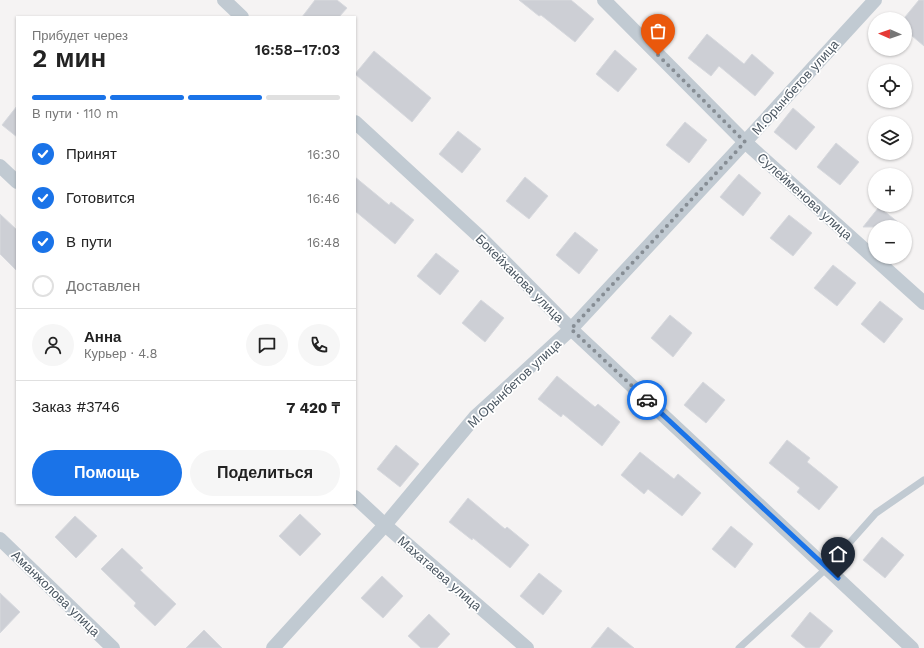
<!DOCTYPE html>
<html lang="ru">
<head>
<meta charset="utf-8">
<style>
  body { margin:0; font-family:"Work Sans",sans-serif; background:#f6f6f6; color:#222; height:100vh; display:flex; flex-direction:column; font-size:15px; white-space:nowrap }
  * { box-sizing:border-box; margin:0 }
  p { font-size:13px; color:#767676 }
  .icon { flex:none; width:22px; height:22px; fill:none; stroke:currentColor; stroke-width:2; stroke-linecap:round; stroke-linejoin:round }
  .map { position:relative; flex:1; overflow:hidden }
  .sheet { position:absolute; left:16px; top:16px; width:340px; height:488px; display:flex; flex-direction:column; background:#fff; border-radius:0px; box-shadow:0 1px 3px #0004 }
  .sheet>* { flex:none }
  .needle { width:26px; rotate:272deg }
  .controls { position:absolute; left:868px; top:12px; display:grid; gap:8px }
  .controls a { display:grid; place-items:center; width:44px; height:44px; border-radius:50%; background:#fff; box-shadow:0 1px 3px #0004; font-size:20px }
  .pin { position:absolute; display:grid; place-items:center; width:34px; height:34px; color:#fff; margin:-41px -17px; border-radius:50% 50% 50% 0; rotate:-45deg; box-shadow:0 0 4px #0007 }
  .pin .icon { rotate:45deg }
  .courier { position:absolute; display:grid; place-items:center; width:40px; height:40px; margin:-20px; border:3px solid #1a73e8; border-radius:50%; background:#fff; color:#222; box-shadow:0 1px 5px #0007 }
  .head em { font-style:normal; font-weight:600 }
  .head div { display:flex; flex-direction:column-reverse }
  .head { display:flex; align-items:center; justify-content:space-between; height:68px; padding:0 16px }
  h1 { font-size:26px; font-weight:600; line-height:30px }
  .bar { display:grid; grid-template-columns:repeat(4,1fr); gap:6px 4px; align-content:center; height:48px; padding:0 16px }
  .bar i { height:5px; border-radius:3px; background:#e0e0e0 }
  .bar .current { background:#1a73e8 }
  .bar p { grid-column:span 4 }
  .line { display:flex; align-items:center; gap:10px; padding:0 16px; border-top:1px solid #e0e0e0 }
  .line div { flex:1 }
  .round { display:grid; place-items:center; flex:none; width:42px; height:42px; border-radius:21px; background:#f6f6f6 }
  ol { padding:0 16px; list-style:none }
  li { display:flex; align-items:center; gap:12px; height:44px }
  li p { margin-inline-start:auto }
  li .icon { padding:4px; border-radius:50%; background:#1a73e8; color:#fff; stroke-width:4 }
  li:last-child { color:#767676 }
  li i { width:22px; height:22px; border:2px solid #e0e0e0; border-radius:50% }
  .cta { display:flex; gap:8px; margin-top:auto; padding:8px 16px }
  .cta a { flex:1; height:46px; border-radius:24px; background:#1a73e8; color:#fff; font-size:16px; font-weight:600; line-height:46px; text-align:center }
  .cta a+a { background:#f6f6f6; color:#222 }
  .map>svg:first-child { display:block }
</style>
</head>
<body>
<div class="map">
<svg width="924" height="648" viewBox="0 0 924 648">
  <rect width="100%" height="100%" fill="#f5f3f3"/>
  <!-- building -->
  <g fill="#cdcfd5" stroke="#d7d9de">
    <path d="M315 0H337L347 8 339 17H302Z"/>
    <path d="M519 0H571L594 19 575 42 541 15 539 16Z"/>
    <path d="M919 0H924V46L905 30V17Z"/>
    <path d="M707 34 744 64 752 54 774 73 755 96 719 66 711 76 688 58Z"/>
    <path d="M615 50 637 69 618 92 596 74Z"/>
    <path d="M374 51 431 98 412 122 355 74Z"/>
    <path d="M17 106V137L2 125Z"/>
    <path d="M793 108 815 127 796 150 774 132Z"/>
    <path d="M685 122 707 140 689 163 666 145Z"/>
    <path d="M458 131 481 149 462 173 439 154Z"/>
    <path d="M836 143 859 162 840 185 817 167Z"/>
    <path d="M739 174 761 193 743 216 720 197Z"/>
    <path d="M355 177 389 205 391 202 414 220 395 244 355 211Z"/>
    <path d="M525 177 548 196 529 219 506 201Z"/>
    <path d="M879 207 904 227H863Z"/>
    <path d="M0 214 17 230V271L0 254Z"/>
    <path d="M789 215 812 233 793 256 770 238Z"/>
    <path d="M575 232 598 250 579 274 556 255Z"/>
    <path d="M436 253 459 271 440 295 417 276Z"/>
    <path d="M833 265 856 283 837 306 814 288Z"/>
    <path d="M481 300 504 318 485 342 462 323Z"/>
    <path d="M880 301 903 319 884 343 861 324Z"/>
    <path d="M670 315 692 333 673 357 651 338Z"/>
    <path d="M557 376 595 407 598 404 620 422 602 446 563 414 561 417 538 399Z"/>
    <path d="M703 382 725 400 706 423 684 405Z"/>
    <path d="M787 440 810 458 807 462 838 487 819 510 797 492 800 488 769 463Z"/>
    <path d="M396 445 419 464 400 487 377 469Z"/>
    <path d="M640 452 674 479 678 474 701 493 682 516 648 489 644 494 621 475Z"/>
    <path d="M468 498 505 529 507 527 529 545 510 568 473 538 472 540 449 522Z"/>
    <path d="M300 514 321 534 300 556 279 536Z"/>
    <path d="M75 516 97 536 76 558 55 537Z"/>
    <path d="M731 526 753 544 735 568 712 549Z"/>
    <path d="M882 537 904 555 885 578 863 560Z"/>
    <path d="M122 548 143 568 140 570 176 604 155 626 134 606 136 603 101 569Z"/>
    <path d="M539 573 562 591 543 615 520 596Z"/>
    <path d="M382 576 403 596 383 618 361 598Z"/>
    <path d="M0 593 20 612 0 633Z"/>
    <path d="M810 612 833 631 819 648H806L791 636Z"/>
    <path d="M429 614 450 634 437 648H421L408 636Z"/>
    <path d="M608 627 634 648H591Z"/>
    <path d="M204 630 222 648H186Z"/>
  </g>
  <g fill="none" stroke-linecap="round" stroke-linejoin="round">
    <!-- lane -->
    <path stroke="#c1cad2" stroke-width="7" d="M739 648 827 568 876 513 924 480"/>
    <!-- street -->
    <g stroke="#c1cad2" stroke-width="14">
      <path d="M224 0 242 17"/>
      <path d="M604 0 745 142 924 303"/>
      <path d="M355 122 481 238 571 329 912 648"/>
      <path d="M0 166 17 182"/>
      <path d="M355 497 385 525 527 648"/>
      <path d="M0 539 113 648"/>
      <path d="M273 648 385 525 475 417 571 329 745 142 875 0"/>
    </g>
  </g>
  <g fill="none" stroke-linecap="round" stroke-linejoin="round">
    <!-- done -->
    <path stroke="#868d94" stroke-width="4" stroke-dasharray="0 7.2" d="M647 400 571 329 745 142 658 55"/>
    <!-- route -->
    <path stroke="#1a73e8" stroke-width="5" d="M647 400 838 578"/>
  </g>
  <g text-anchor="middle" stroke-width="3.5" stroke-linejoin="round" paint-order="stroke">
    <!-- street labels -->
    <g font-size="13" fill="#4a5661" stroke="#fff">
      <text transform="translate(795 87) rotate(-48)" y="5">М.Орынбетов улица</text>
      <text transform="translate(805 196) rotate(42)" y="5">Сулейменова улица</text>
      <text transform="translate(520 278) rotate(45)" y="5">Бокейханова улица</text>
      <text transform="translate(514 383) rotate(-43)" y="5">М.Орынбетов улица</text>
      <text transform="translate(440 573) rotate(41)" y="5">Махатаева улица</text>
      <text transform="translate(56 593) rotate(44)" y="5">Аманжолова улица</text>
    </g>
  </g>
</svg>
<div class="controls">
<a><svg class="needle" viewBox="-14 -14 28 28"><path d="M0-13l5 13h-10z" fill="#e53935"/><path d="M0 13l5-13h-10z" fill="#767676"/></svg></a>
<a><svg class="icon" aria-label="locate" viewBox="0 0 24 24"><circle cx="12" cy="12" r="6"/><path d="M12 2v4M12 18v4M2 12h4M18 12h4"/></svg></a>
<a><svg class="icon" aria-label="layers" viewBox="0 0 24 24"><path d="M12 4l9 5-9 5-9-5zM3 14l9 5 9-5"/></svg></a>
<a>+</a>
<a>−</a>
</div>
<div class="pin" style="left:658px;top:55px;background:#ea580c"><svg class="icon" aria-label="bag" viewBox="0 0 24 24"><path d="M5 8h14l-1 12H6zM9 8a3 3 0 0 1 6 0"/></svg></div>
<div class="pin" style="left:838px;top:578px;background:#1f2937"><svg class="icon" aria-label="home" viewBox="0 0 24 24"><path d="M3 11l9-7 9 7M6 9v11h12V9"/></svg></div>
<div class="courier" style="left:647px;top:400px"><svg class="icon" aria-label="car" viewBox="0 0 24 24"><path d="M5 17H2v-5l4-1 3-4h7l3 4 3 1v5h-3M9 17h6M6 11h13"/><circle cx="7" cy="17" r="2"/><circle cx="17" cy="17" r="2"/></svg></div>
<section class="sheet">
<div class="head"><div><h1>2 мин</h1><p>Прибудет через</p></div><em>16:58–17:03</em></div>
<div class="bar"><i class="current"></i><i class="current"></i><i class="current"></i><i></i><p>В пути · 110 m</p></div>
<ol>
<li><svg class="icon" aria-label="check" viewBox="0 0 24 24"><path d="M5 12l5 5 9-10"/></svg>Принят<p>16:30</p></li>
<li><svg class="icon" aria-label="check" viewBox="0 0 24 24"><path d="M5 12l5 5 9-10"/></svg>Готовится<p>16:46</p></li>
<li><svg class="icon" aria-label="check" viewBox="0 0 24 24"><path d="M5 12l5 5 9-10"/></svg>В пути<p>16:48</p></li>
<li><i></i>Доставлен</li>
</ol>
<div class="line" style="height:72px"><a class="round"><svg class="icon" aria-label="person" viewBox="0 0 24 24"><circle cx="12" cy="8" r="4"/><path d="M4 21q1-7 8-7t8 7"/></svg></a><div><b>Анна</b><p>Курьер · 4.8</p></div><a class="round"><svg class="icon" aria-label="chat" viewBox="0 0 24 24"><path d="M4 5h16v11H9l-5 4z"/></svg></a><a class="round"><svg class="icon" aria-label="phone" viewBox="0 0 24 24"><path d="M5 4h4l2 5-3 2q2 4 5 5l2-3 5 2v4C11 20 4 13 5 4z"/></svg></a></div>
<div class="line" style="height:52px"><div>Заказ #3746</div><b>7 420 ₸</b></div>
<div class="cta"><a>Помощь</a><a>Поделиться</a></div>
</section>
</div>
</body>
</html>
